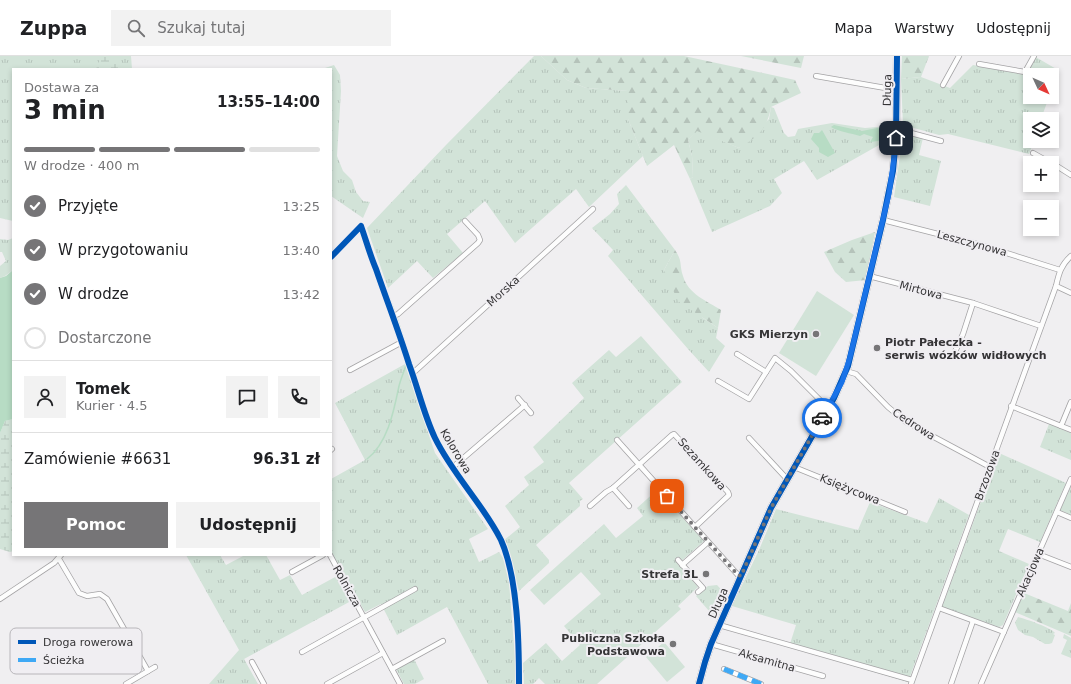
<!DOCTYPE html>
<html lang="pl">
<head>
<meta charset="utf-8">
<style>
  body { margin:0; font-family:"DejaVu Sans",sans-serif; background:#f2f2f2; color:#202124; height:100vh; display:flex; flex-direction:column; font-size:15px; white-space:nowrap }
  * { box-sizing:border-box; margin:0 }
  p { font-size:13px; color:#757577 }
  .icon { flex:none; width:22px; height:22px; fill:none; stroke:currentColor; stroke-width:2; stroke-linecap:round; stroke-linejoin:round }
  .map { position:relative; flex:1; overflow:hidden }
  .drawer { position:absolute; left:12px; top:12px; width:320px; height:488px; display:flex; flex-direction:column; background:#fff; border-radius:0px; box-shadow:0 2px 6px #0003 }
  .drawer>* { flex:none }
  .needle { width:26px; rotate:134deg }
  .tools { position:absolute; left:1023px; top:12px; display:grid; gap:8px }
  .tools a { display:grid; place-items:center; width:36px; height:36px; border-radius:0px; background:#fff; box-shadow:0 2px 6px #0003; font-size:20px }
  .pin { position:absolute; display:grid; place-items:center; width:34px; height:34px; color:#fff; margin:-17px; border-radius:8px; box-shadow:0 2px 6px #0006 }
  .courier { position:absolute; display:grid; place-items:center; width:40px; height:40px; margin:-20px; border:3px solid #1a73e8; border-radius:50%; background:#fff; color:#222; box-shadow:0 1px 5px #0007 }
  .summary em { font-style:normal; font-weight:700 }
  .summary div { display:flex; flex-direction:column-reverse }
  .summary { display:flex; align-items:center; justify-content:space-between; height:68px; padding:0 12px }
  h1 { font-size:26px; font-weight:700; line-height:30px }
  .bar { display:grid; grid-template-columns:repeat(4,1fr); gap:6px 4px; align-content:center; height:48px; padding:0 12px }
  .bar i { height:5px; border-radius:3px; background:#e0e0e0 }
  .bar .on { background:#767577 }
  .bar p { grid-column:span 4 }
  .line { display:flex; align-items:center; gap:10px; padding:0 12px; border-top:1px solid #e0e0e0 }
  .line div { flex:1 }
  .round { display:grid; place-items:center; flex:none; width:42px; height:42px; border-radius:0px; background:#f2f2f2 }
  ol { padding:0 12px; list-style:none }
  li { display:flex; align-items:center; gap:12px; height:44px }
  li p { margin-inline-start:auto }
  li .icon { padding:4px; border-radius:50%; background:#767577; color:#fff; stroke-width:4 }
  li:last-child { color:#757577 }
  li i { width:22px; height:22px; border:2px solid #e0e0e0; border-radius:50% }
  .cta { display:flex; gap:8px; margin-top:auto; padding:8px 12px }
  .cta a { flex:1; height:46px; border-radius:0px; background:#767577; color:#fff; font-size:16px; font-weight:700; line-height:46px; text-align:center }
  .cta a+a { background:#f2f2f2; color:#202124 }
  header { display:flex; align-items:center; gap:24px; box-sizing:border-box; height:56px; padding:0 20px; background:#fff; border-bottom:1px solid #e0e0e0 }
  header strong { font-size:19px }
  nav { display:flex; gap:22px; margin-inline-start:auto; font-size:14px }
  .search { width:280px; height:36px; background:#f2f2f2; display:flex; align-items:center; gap:10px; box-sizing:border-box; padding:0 14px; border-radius:0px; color:#757577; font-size:15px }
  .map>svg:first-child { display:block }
</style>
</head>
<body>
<header>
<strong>Zuppa</strong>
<div class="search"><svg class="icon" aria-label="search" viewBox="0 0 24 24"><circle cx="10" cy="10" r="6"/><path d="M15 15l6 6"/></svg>Szukaj tutaj</div>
<nav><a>Mapa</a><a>Warstwy</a><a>Udostępnij</a></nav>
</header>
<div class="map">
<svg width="1071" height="628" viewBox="0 0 1071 628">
  <defs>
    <pattern id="grass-tufts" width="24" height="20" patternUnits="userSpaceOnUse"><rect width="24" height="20" fill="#d2e3d8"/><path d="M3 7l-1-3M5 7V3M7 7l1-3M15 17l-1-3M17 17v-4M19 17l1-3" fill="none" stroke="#b5c3ba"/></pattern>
    <pattern id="forest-firs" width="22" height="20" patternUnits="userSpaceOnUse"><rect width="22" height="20" fill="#d2e3d8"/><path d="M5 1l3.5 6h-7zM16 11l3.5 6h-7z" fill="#b5c3ba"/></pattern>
    <pattern id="wetland-marsh" width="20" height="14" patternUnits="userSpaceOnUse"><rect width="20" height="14" fill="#d2e3d8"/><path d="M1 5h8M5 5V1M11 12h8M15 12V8" fill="none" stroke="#b5c3ba"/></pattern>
  </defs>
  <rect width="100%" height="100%" fill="#f0eff1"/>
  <!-- grass -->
  <g fill="url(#grass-tufts)">
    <path d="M0 0H131L132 13H13V165L0 162Z"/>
    <path d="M534 0H541L567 24 586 32 628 35V63L643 100 589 151 576 133 515 187 485 145 447 178 463 197 433 222 417 205 388 232 367 172 446 89Z"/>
    <path d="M1034 0 1058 14 1052 32V19H1030V41H1049L1041 63H1030V85H1034L1029 98 948 78 939 79 903 69 901 23 921 21 950 32 973 9 1024 18Z"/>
    <path d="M334 9 340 19 341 35 337 100 343 115 352 124 356 136 363 145 370 146 363 162 331 140V13H322Z"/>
    <path d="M771 51 774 52 784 77 788 81 795 80 798 73 832 67 865 72 888 70V84L817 124 804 105 774 123 782 137 770 150 712 176 690 123 693 121 692 100 688 84 697 74 739 92 769 63Z"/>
    <path d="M903 78 923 82 919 99 941 105 930 150 894 141Z"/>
    <path d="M626 129 675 194 664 214 703 262 718 272 716 282 725 290 709 316 688 293 608 200 613 194 592 172 610 158 619 148 617 138Z"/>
    <path d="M13 182V214L5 220 0 222V210L6 205 2 196H0V183L8 184Z"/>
    <path d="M641 280 682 326 569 427 583 443 580 445V450L536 489 549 504V507L519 535 507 492 503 485 520 471 505 450 529 429 524 421 544 406 533 391 584 342 572 327 609 294 616 301Z"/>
    <path d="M405 308 435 397 488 473 469 483 479 506 499 496 503 502 509 526 516 614 515 628H488L447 551 397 579 381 548 365 556 331 496V423L365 404 335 347Z"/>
    <path d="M1049 368 1071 377V404L1040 391Z"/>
    <path d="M999 397 1066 427 1040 486 1008 473 999 495 1029 508 1003 569 999 571 942 551Z"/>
    <path d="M1071 431V459L1060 454Z"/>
    <path d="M657 434 704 485 678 508 698 531 678 550 681 553 597 628H545L539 622 533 628H524L523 607 546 587 562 605 580 589 564 570 601 538 581 516 544 549 530 534 604 468 616 482 643 460 637 452Z"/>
    <path d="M939 442 969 459 908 626 789 591 796 569 732 550 759 494 776 453 858 474 870 446 927 467Z"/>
    <path d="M186 499H220L226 509 245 499H266L280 524 290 519 302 539 337 520 351 545 244 603 258 628H209L239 594Z"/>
    <path d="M717 529 727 540 716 563 696 540 708 530Z"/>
    <path d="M1018 561C1026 563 1052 572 1055 577L1053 578 1055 579 1052 587 1049 588H1045L1033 581 1025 579 1018 574 1015 567Z"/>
    <path d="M1064 578 1071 582V602L1061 598 1067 584 1063 582Z"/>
    <path d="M414 603 424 623 415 628H404L396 613Z"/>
  </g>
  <!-- forest -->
  <g fill="url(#forest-firs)">
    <path d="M541 0H684L795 24 801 37 771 51C767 74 757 81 739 92L697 75 688 84 692 100 693 121 690 123 674 89 647 110 628 63V35L586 32 567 24Z"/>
    <path d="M741 0H804L801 12Z"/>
    <path d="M902 0H929L921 21 901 23Z"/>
    <path d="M875 176 866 224 846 226 835 216 824 196 852 184Z"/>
    <path d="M675 194C683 206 679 208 683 220 688 238 707 245 721 254L718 272 678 245 664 214Z"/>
    <path d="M1024 537 1068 555 1071 547V580L1015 556Z"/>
  </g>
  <!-- wetland -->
  <g fill="url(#wetland-marsh)">
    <path d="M101 0H117L118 13H96Z"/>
    <path d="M13 363V495L10 496 0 493V377L5 365Z"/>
  </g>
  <!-- pitch -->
  <g fill="#d2e3d8">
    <path d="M817 235 854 259 816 320 779 297Z"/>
    <path d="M664 586 685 611 667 626 646 601Z"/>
  </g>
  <!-- water -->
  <g fill="#b7dcc4">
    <path d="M834 69 862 75 877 72 882 73 885 77 884 82 878 85 870 86 873 81 864 78 860 80C851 77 839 76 831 71Z"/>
    <path d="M822 74 835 97 828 101 819 96V92L811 83 814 77H819Z"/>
    <path d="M13 214V363L5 365 0 377V222L6 220Z"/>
  </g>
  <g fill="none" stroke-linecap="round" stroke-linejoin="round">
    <!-- stream -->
    <g stroke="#b7dcc4" stroke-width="1.5">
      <path d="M384 229 394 254"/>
      <path d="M397 262 411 306"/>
      <path d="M367 403C388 387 394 354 399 330 401 322 404 316 406 309"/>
    </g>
    <!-- minor casing -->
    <g stroke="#a4a3a5" stroke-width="6">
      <g id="minor">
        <path d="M979 8 1025 16 1034 0"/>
        <path d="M816 20 897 34"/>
        <path d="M943 29 959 0"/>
        <path d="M896 73 941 85"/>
        <path d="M1033 97 1051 107"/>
        <path d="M1052 107 1071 119"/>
        <path d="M883 164 981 189 1060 214"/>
        <path d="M331 201 361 170C366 184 370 199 376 213 387 245 399 276 409 308 418 332 424 359 435 382 453 419 483 448 501 484 518 522 519 587 519 628"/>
        <path d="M869 220 973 247 1041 270"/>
        <path d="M1056 230 1071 237"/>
        <path d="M394 260 398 258 478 187 480 184 478 179 465 165"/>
        <path d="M737 298 766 316"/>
        <path d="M954 298 963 278 973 247"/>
        <path d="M350 314 402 286"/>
        <path d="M846 315 856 318 888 351 906 366 990 411"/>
        <path d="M413 317 593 153"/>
        <path d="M718 325 749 343 775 302 791 315 828 352"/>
        <path d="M518 342 531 357"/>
        <path d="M1011 350 1061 370 1071 346"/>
        <path d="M1061 370 1071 374"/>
        <path d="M749 382 787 423"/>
        <path d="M617 384 738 519 741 520"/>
        <path d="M331 394 332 393"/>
        <path d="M453 411 525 349"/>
        <path d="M794 411 905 456"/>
        <path d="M613 432 629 450"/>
        <path d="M590 450 606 436 613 432 672 379 674 378 728 436 729 439 695 471"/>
        <path d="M1057 456 1071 462"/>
        <path d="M1038 498 1071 511"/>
        <path d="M330 499 400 628"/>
        <path d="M59 503 79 537 87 540 100 538 107 543 148 615"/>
        <path d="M678 504 703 532 698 536"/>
        <path d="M682 509 708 486"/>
        <path d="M292 516 323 499"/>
        <path d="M0 543 54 507 61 499"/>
        <path d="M939 552 1004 576"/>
        <path d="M719 569 912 624"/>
        <path d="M711 588 823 620"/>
        <path d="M302 596 415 533"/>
        <path d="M252 606 264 628"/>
        <path d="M392 613 443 585"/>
        <path d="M724 613 761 628"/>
        <path d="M126 628 155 611"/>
        <path d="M327 628 383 597"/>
        <path d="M911 628 1056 230C1059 217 1061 209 1071 200"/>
        <path d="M951 628 973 565"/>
        <path d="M981 628 1071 423"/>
      </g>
    </g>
    <!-- tertiary casing -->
    <g stroke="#a4a3a5" stroke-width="8">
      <path id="tertiary" d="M699 628 705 606 711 588 771 452 834 342 848 310 883 164 893 115 896 82 897 0"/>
    </g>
    <!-- minor -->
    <use href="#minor" stroke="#fdfdfd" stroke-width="4.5"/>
    <!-- tertiary -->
    <use href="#tertiary" stroke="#fdfdfd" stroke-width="6"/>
    <!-- quiet -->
    <path stroke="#3fa9f5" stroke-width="5" stroke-dasharray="10 5" stroke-linecap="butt" d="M724 613 761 628"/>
    <!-- cycleway casing -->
    <g stroke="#f0eef2" stroke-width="8">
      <g id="cycleway">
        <path d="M331 201 361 170C366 184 370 199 376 213 387 245 399 276 409 308 418 332 424 359 435 382 453 419 483 448 501 484 518 522 519 587 519 628"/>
        <path d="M699 628 705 606 711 588 771 452 834 342 848 310 883 164 893 115 896 82 897 0"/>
      </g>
    </g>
    <!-- cycleway -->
    <use href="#cycleway" stroke="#0057b8" stroke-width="6"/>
  </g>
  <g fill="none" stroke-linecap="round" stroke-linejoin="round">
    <!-- done -->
    <path stroke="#767577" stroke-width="4" stroke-dasharray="0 7.2" d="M667 440 738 519 741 520 771 452 822 362"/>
    <!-- route -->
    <path stroke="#1a73e8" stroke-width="5" d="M822 362 842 326 850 301 889 138 894 102 896 82"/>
  </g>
  <!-- markers -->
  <g fill="#767577" stroke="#f0eef2" stroke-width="1.5">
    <circle cx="816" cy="278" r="4"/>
    <circle cx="877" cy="292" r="4"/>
    <circle cx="706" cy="518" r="4"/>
    <circle cx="673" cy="588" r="4"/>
  </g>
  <g text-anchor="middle" stroke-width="4" stroke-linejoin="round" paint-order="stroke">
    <!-- street labels -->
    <g font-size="11" fill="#353436" stroke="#f0eef2">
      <text transform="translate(887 34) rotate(-89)" y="4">Długa</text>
      <text transform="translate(972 187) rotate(15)" y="4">Leszczynowa</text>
      <text transform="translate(921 234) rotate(15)" y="4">Mirtowa</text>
      <text transform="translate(503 235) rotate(-42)" y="4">Morska</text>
      <text transform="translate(914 368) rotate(33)" y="4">Cedrowa</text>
      <text transform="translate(456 395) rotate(59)" y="4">Kolorowa</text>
      <text transform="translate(702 408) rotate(48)" y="4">Sezamkowa</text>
      <text transform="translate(987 419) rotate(-70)" y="4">Brzozowa</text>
      <text transform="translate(850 433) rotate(22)" y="4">Księżycowa</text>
      <text transform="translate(1030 516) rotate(-66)" y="4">Akacjowa</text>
      <text transform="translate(347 530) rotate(61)" y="4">Rolnicza</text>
      <text transform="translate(718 547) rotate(-66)" y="4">Długa</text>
      <text transform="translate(767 604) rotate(16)" y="4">Aksamitna</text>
    </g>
    <!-- poi labels -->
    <g font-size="11" font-weight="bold" fill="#353436" stroke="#f0eef2" text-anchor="end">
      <text x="808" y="282">GKS Mierzyn</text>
      <text x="885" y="290" text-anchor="start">Piotr Pałeczka -<tspan x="885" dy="13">serwis wózków widłowych</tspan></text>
      <text x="698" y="522">Strefa 3L</text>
      <text x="665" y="586">Publiczna Szkoła<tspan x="665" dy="13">Podstawowa</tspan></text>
    </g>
  </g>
  <!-- legend -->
  <rect x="10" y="572" width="132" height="46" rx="6" fill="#f0eef2" stroke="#b8b6ba" stroke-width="1"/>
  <rect x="18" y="584" width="18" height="4" fill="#0057b8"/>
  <rect x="18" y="602" width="18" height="4" fill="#3fa9f5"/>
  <g font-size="11" fill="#353436">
    <text x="43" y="590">Droga rowerowa</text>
    <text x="43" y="608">Ścieżka</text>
  </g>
</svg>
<div class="tools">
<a><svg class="needle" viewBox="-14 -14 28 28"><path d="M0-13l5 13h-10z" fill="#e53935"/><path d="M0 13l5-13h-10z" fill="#757577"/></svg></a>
<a><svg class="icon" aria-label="layers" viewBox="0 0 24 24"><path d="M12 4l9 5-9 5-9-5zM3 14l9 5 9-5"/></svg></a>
<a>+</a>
<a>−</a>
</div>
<div class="pin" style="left:667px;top:440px;background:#ea580c"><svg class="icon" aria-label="bag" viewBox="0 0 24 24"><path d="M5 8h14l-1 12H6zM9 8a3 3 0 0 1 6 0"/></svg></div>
<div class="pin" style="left:896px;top:82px;background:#1f2937"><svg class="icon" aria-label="home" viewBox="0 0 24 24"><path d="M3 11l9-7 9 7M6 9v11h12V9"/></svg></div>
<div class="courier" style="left:822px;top:362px"><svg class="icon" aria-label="car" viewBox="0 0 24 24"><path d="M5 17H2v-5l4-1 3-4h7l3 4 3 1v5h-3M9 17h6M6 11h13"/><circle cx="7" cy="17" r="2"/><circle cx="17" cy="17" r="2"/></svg></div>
<section class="drawer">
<div class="summary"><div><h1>3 min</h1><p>Dostawa za</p></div><em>13:55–14:00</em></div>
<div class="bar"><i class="on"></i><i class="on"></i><i class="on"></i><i></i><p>W drodze · 400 m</p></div>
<ol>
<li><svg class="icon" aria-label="check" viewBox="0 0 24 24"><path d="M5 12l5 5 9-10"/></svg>Przyjęte<p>13:25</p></li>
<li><svg class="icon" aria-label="check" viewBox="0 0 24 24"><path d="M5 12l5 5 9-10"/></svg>W przygotowaniu<p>13:40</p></li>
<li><svg class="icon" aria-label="check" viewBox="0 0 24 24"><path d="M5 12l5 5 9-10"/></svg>W drodze<p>13:42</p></li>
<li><i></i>Dostarczone</li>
</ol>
<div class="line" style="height:72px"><a class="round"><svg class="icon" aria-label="person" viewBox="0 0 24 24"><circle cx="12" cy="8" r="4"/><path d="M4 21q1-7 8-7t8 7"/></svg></a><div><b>Tomek</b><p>Kurier · 4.5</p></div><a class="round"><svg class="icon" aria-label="chat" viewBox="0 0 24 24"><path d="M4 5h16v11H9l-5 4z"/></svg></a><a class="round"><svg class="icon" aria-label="phone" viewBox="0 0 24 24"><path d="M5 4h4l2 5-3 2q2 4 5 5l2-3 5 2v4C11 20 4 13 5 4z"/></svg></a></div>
<div class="line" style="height:52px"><div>Zamówienie #6631</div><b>96.31 zł</b></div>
<div class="cta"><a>Pomoc</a><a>Udostępnij</a></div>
</section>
</div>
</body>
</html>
